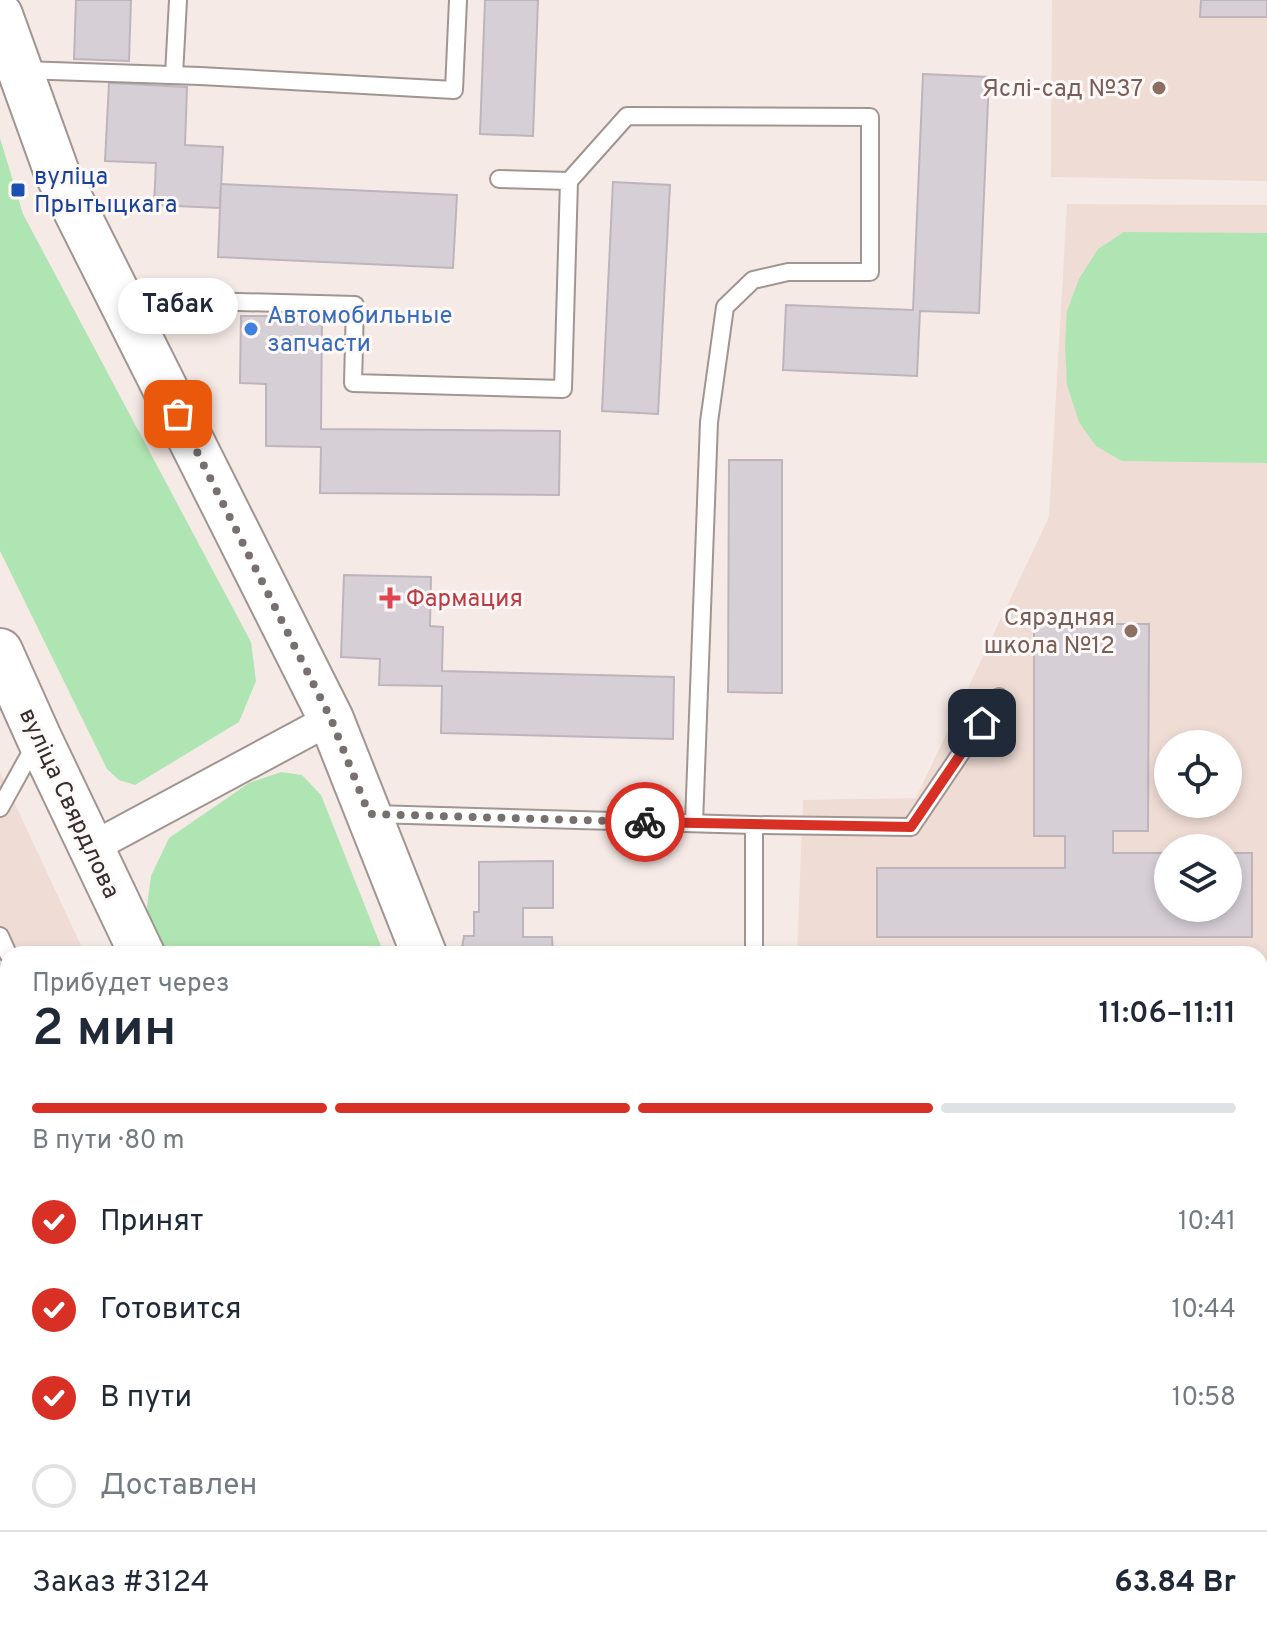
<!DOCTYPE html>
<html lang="ru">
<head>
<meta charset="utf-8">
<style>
  body { margin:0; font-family:Overpass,sans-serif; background:#f6f6f7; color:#1f2937; height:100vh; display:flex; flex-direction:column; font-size:30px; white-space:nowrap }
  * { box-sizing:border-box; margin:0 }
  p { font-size:26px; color:#747a83 }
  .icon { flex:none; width:44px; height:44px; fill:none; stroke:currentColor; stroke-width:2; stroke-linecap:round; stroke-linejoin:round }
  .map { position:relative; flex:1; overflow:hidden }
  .details { position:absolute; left:0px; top:946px; width:1268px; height:704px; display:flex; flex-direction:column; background:#fff; border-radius:24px 24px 0 0; box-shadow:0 4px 12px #0003 }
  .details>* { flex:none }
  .controls { position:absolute; left:1154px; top:730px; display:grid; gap:16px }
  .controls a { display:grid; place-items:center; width:88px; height:88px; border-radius:50%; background:#fff; box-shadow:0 4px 12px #0003; font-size:40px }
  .pin { position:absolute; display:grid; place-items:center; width:68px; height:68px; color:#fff; margin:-34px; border-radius:16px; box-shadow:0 4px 12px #0006 }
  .courier { position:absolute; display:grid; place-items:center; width:80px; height:80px; margin:-40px; border:6px solid #d93025; border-radius:50%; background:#fff; color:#222; box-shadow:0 2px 10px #0007 }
  .bubble { position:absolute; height:56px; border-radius:28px; background:#fff; box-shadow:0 4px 12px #0003; font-size:26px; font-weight:600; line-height:56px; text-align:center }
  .headline em { font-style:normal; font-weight:600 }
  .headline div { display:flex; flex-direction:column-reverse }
  .headline { display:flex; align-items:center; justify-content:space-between; height:136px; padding:0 32px }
  h1 { font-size:52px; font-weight:600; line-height:60px }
  .bar { display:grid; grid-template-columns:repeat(4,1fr); gap:12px 8px; align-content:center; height:96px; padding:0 32px }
  .bar i { height:10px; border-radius:6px; background:#e0e1e3 }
  .bar .on { background:#d93025 }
  .bar p { grid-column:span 4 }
  .line { display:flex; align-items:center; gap:20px; padding:0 32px; border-top:2px solid #e0e1e3 }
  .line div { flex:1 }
  ol { padding:0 32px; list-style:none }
  li { display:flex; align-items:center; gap:24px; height:88px }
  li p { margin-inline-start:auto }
  li .icon { padding:8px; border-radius:50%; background:#d93025; color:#fff; stroke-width:4 }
  li:last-child { color:#747a83 }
  li i { width:44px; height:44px; border:4px solid #e0e1e3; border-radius:50% }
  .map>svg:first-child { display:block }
</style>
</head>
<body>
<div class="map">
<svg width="1267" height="1650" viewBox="0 0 1267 1650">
  <rect width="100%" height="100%" fill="#f6eae6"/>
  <!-- built -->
  <g fill="#efdcd5" fill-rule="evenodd">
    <path d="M1052 0H1267V181L1051 177Z"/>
    <path d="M1067 204 1267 205V1054H1260V954H797L803 800 916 798 1049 517ZM1168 744H1228V804H1168ZM1168 848H1228V908H1168Z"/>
    <path d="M0 772 85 954H8V1286L0 1289Z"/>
  </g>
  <!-- green -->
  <g fill="#afe5b2">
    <path d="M0 138 23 214 251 642 256 681 239 722 135 785 119 780 107 769 0 551Z"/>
    <path d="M1124 232 1267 233V463L1122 461 1096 446 1079 422 1067 385 1065 346 1067 311 1079 279 1098 249Z"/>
    <path d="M281 772 302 775 321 795 384 954H159L149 934 147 906 151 876 169 838 249 783Z"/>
    <path d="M1267 1578V1650H1001L1031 1642H1260V1580Z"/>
  </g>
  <!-- building -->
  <g fill="#d7cfd6" stroke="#bdb4bc" stroke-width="2">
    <path d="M76 0H131L129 61 74 59Z"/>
    <path d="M485 0H538L533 136 480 134Z"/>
    <path d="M1201 0H1267V17H1200Z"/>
    <path d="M923 74 989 77 979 313 920 311 917 376 783 370 786 305 913 310Z"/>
    <path d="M109 83 187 87 185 145 223 147 220 208 154 205 156 163 105 161Z"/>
    <path d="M613 182 670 185 658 414 602 411Z"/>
    <path d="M221 184 457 195 453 268 218 257Z"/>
    <path d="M241 316H322L321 429 560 431 559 495 320 493 321 447 266 446V384L240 383Z"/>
    <path d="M729 460H782V693L728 692Z"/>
    <path d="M344 575 431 577 430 626 443 627 442 671 674 677 673 739 441 733 442 686 379 685 380 659 341 657Z"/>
    <path d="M1034 624H1149L1148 831H1113V853H1168V908H1228V853H1252V937H877V868H1065V836H1034Z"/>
    <path d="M553 861V908H523V937H552L553 954H461L464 936H474V912H479V862Z"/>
    <rect x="1260" y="1107" width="7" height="115"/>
    <path d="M0 1130 8 1131V1182L0 1185Z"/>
    <path d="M8 1182V1219L0 1202V1185Z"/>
    <rect x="1260" y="1255" width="7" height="99"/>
  </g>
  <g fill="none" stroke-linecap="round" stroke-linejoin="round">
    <!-- lane casing -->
    <g stroke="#a09591" stroke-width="20">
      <g id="lane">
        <path d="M22 70 200 76 454 90 458 0"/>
        <path d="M174 75 178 0"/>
        <path d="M569 181 627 116 870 117V272H788L753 280 725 307 709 422 694 823"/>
        <path d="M126 299 355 305 353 383 563 389 569 181 499 179"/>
        <path d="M0 808 36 743"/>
        <path d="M373 814 754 825V954"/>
        <path d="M754 825 911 827 999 697"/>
        <path d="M0 936 8 954"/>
        <path d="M0 1080 8 1078"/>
        <path d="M1053 1642 1054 1650"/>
      </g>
    </g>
    <!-- street casing -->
    <g stroke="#a09591" stroke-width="34">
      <path id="street" d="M91 848 331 719"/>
    </g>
    <!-- secondary casing -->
    <g stroke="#a09591" stroke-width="48">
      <g id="secondary">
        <path d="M0 15 57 173 331 719 424 954"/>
        <path d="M0 651 39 738 142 954"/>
        <path d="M1260 1483 1267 1481"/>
        <path d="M458 1642 462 1650"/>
        <path d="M584 1650 615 1642"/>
      </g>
    </g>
    <!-- lane -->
    <use href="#lane" stroke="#fff" stroke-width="16"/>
    <!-- street -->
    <use href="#street" stroke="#fff" stroke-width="30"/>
    <!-- secondary -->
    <use href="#secondary" stroke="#fff" stroke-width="44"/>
  </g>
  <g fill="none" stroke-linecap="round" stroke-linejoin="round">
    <!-- done -->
    <path stroke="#78706e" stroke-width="8" stroke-dasharray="0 14.4" d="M178 414 331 719 369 814 645 822"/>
    <!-- route -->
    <path stroke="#d93025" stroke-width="10" d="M645 822 911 827 982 723"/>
  </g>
  <!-- markers -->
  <g fill="#8d6e63" stroke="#fef9f8" stroke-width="3">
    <circle cx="1159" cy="88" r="8"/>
    <circle cx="1131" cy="631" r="8"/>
  </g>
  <rect fill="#1a4fb4" stroke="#fef9f8" stroke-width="3" x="10" y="182" width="16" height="16" rx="4"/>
  <circle fill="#3f7fe0" stroke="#fef9f8" stroke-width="3" cx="251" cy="329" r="8"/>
  <path fill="#e0444e" stroke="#fef9f8" stroke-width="3" d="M386 586h8v8h8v8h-8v8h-8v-8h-8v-8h8z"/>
  <g text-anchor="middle" stroke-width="6" stroke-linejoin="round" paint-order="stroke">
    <!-- education labels -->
    <g font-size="24" fill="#785e54" stroke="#fef9f8" text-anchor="end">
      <text x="1143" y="96">Яслі-сад №37</text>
      <text x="1115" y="625">Сярэдняя<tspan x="1115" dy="28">школа №12</tspan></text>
    </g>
    <!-- transit labels -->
    <g font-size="24" fill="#164399" stroke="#fef9f8" text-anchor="start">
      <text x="34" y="184">вуліца<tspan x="34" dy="28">Прытыцкага</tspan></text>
    </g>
    <!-- shop labels -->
    <g font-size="24" fill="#366cbe" stroke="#fef9f8" text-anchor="start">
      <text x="267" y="323">Автомобильные<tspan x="267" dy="28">запчасти</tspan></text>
    </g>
    <!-- health labels -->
    <g font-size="24" fill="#be3a42" stroke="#fef9f8" text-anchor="start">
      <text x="406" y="606">Фармация</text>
    </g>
    <!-- street labels -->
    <g font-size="24" fill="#342f2e" stroke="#fef9f8">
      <text transform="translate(70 803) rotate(65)" y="8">вуліца Свярдлова</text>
    </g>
  </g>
</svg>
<div class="controls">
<a><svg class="icon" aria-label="locate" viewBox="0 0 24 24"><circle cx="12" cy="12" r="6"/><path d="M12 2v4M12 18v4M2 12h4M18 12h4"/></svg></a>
<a><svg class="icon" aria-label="layers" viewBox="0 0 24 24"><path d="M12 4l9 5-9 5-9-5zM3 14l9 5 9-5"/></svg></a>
</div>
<div class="pin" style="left:178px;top:414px;background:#ea580c"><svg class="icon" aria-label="bag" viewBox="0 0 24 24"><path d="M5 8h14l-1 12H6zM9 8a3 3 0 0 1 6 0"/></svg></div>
<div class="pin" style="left:982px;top:723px;background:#1f2937"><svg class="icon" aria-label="home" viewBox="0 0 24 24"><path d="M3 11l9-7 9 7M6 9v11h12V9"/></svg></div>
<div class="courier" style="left:645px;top:822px"><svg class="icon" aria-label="bike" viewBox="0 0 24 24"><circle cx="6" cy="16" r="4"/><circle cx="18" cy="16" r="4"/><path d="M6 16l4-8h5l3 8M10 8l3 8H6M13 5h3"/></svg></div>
<div class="bubble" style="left:118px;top:278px;width:120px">Табак</div>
<section class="details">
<div class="headline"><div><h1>2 мин</h1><p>Прибудет через</p></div><em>11:06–11:11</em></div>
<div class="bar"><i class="on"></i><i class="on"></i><i class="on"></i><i></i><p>В пути · 80 m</p></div>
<ol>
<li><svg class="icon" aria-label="check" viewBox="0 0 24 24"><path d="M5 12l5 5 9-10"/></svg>Принят<p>10:41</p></li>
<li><svg class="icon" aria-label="check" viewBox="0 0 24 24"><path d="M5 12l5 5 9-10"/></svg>Готовится<p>10:44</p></li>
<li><svg class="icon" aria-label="check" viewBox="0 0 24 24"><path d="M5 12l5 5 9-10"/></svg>В пути<p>10:58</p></li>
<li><i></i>Доставлен</li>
</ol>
<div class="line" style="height:104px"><div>Заказ #3124</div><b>63.84 Br</b></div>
</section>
</div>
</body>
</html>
